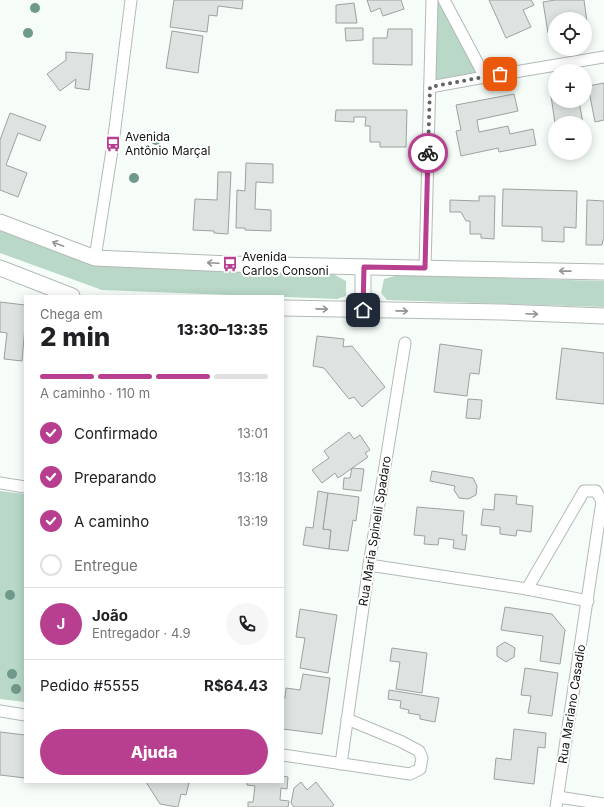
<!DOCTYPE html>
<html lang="pt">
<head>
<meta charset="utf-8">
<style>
  body { margin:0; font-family:Inter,sans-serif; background:#f6f6f6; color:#202124; height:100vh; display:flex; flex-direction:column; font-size:15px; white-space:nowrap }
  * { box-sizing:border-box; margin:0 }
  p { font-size:13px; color:#757577 }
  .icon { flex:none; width:22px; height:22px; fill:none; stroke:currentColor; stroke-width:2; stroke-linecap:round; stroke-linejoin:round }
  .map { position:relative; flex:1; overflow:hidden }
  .sheet { position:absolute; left:24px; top:295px; width:260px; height:488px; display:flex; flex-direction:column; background:#fff; border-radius:0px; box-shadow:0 2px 10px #0003 }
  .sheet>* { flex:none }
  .tools { position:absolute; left:548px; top:12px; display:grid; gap:8px }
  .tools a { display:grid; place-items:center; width:44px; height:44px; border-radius:50%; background:#fff; box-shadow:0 2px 10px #0003; font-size:20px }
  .pin { position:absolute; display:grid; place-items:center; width:34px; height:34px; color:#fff; margin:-17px; border-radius:8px; box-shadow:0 2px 6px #0006 }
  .courier { position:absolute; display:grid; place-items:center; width:40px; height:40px; margin:-20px; border:3px solid #b83e90; border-radius:50%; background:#fff; color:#222; box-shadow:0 1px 5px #0007 }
  .head em { font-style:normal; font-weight:800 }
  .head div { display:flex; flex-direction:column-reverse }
  .head { display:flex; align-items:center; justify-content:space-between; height:68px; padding:0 16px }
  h1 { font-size:26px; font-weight:800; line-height:30px }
  .bar { display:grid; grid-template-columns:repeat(4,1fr); gap:6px 4px; align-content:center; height:48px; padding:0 16px }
  .bar i { height:5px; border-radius:3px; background:#e0e0e0 }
  .bar .selected { background:#b83e90 }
  .bar p { grid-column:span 4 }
  .line { display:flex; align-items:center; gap:10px; padding:0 16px; border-top:1px solid #e0e0e0 }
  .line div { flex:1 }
  .round { display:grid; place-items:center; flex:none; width:42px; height:42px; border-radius:21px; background:#f6f6f6 }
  ol { padding:0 16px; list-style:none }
  li { display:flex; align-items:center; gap:12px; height:44px }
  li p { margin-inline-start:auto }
  li .icon { padding:4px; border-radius:50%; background:#b83e90; color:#fff; stroke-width:4 }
  li:last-child { color:#757577 }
  li i { width:22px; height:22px; border:2px solid #e0e0e0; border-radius:50% }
  .button { display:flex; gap:8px; margin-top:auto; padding:8px 16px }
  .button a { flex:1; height:46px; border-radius:24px; background:#b83e90; color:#fff; font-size:16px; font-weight:800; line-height:46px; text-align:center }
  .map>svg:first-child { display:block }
</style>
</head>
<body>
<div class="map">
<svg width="604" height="807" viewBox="0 0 604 807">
  <rect width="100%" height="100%" fill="#f6fdf9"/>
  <!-- green -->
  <g fill="#b9d8c8">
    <path d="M435 0H442L482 76 432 84Z"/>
    <path d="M0 229 97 265 333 274 346 281V296L337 299 102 290 0 253Z"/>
    <path d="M399 275 604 281V307L387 300 381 293 384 279Z"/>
    <path d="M0 491 25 494V702L0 699Z"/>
  </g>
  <!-- building -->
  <g fill="#dce3e0" stroke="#9ca29f">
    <path d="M174 0H243L242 9 218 6 217 16 209 15 207 32 170 27Z"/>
    <path d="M367 0H401L404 9 383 16 380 8 371 12Z"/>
    <path d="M489 0H531L534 5 523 10 531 27 506 38Z"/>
    <path d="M555 0H584L587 22H585V19H555V32L548 33 543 2Z"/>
    <path d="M354 3 357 23H336V5Z"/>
    <path d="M345 28H363V40L346 41Z"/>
    <path d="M388 29H412V65L373 64V38H387Z"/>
    <path d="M172 31 203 36 198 73 166 68Z"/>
    <path d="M66 52 93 54 89 90 75 88 76 79 60 91 47 74 66 60Z"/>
    <path d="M604 83V120L595 122 588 86Z"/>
    <path d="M550 89H555V101H579L583 123H555Z"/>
    <path d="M514 94 518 111 477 120 479 132 508 126 510 134 533 129 536 145 499 152 498 148 461 156 456 131 461 130 456 105Z"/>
    <path d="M336 110H407L406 147H380V142H370V126H365L366 117H354V122L335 121Z"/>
    <path d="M10 113 46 126 40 141 18 133 6 165 27 173 18 197 0 190V140Z"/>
    <path d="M246 163 273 164V183L256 182 255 209 271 210V231L245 230V228H236L237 190 245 191Z"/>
    <path d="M218 172H231L228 234 214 233V231L193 230 195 199 217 200Z"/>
    <path d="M503 189 577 191 576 228 564 227V242L542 241V227L502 226Z"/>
    <path d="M479 196H495L494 239 481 238V234H470V221H466L461 212H450V200L479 201Z"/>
    <path d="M587 200 604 201V240H603L602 245H586Z"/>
    <path d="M0 302 25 305V326L22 361 4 359 7 333 0 332Z"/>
    <path d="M317 336 344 339 343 347 352 346 385 387 362 407 354 397 349 399 324 368 313 366Z"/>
    <path d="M440 344 482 350 479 374 470 373 467 396 434 392Z"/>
    <path d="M562 348 604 353V404L556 399Z"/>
    <path d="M468 399 482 400 480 419 466 418Z"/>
    <path d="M349 432 354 439 360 435 370 450 365 453 368 457 338 478 335 473 322 483 312 470 329 458 324 451Z"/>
    <path d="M352 468 364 469 361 491 343 489 344 478H350Z"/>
    <path d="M432 471 473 478 477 486 476 495 468 499 459 498 454 490 455 486 430 481Z"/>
    <path d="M318 491 328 493 323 529 331 530 329 549 303 545 306 527 313 528Z"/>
    <path d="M328 493 359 497 356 521 353 520 348 551 329 549 331 530 323 529Z"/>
    <path d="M495 494 517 496 516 504 533 506 531 532 517 530 516 536 500 534V527L481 525 483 509 494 510Z"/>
    <path d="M417 507 464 511 462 535H467L465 550 453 548 454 540 439 538 438 545 424 544 425 536 414 535Z"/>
    <path d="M505 607 552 614 565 630 560 664 540 661 543 636 501 630Z"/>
    <path d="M300 609 337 615 328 673 300 668 305 638 296 637Z"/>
    <path d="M505 642 515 648 514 657 506 662 497 656V647Z"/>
    <path d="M392 648 427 653 422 693 396 689 400 662 390 661Z"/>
    <path d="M525 668 558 673 552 716 528 713 531 696 521 695Z"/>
    <path d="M303 674 330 678 322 734 283 729V698H285L286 688 300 690Z"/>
    <path d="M389 690 439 698 435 722 420 719V715L408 713 409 710 400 708 401 701 388 699Z"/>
    <path d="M514 729 546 733 545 748 538 747 534 784 494 779 496 758 511 760Z"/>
    <path d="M0 732 25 735V778L0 775Z"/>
    <path d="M283 776 288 777 287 789 281 788 280 800 289 801 288 807H248V802H253L255 786 247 785V782H283Z"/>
    <path d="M146 782H184L189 783 186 795 181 794 178 807H177L160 804Z"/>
    <path d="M301 782 307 790 316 782 334 805 331 807H294L291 803 294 788Z"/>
  </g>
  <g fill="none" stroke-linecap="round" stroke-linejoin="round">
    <!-- minor casing -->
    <g stroke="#b3bab6" stroke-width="13">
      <g id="minor">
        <path d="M444 0 485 77"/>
        <path d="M430 87 485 77 604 57"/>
        <path d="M95 258 113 144 131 0"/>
        <path d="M425 268 432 0"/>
        <path d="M0 483 25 487"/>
        <path d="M369 565 527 589 588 601"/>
        <path d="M527 589 584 491H596L602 501 556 807"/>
        <path d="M0 711 25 715"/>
        <path d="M283 755 410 774 420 769 422 758 419 751 400 741 347 719"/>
        <path d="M341 764 369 565 405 343"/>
        <path d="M558 797 604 804"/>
      </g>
    </g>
    <!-- secondary casing -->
    <g stroke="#b3bab6" stroke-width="17">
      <g id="secondary">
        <path d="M0 222 95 258 230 264 604 272"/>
        <path d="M0 268 72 296"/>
        <path d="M283 308 502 312 604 316"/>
        <path d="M363 310V267"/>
      </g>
    </g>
    <!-- minor -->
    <use href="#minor" stroke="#fff" stroke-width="11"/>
    <!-- secondary -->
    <use href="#secondary" stroke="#fff" stroke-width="15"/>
  </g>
  <!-- trees -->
  <g fill="#6f998a">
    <circle cx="35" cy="8" r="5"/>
    <circle cx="28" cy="33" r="5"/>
    <circle cx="156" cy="140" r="5"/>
    <circle cx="134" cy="178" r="5"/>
    <circle cx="10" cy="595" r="5"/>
    <circle cx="12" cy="674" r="5"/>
    <circle cx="16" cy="689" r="5"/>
  </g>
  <!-- one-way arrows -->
  <defs><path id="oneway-shaft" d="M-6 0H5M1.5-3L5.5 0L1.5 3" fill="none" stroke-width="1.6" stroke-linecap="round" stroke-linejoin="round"/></defs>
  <g stroke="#939594">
    <use href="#oneway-shaft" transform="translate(58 244) rotate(-159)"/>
    <use href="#oneway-shaft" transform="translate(213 263) rotate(-177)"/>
    <use href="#oneway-shaft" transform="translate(565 271) rotate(-179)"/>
    <use href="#oneway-shaft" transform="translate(322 309) rotate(1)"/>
    <use href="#oneway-shaft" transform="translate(402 311) rotate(1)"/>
    <use href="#oneway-shaft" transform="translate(532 314) rotate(2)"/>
  </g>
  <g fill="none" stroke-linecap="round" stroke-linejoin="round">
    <!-- done -->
    <path stroke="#606562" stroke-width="4" stroke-dasharray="0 7.2" d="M428 153 430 87 500 74"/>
    <!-- route -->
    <path stroke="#b83e90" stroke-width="5" d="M363 310 364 267 425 268 428 153"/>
  </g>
  <!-- icons -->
  <defs>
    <g id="bus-bare" transform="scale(1.2)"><path d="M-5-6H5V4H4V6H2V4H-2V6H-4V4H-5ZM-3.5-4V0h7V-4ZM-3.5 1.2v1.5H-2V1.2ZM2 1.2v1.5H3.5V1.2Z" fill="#b83e90" stroke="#fff" stroke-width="2.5" paint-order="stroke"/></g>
  </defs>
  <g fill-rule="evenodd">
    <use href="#bus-bare" x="113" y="144"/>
    <use href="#bus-bare" x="230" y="264"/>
  </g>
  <g text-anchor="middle" stroke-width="4" stroke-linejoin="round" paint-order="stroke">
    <!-- poi labels -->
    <g font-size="12" fill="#101311" stroke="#fff" text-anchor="start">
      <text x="125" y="141">Avenida<tspan x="125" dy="14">Antônio Marçal</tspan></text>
      <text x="242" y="261">Avenida<tspan x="242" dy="14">Carlos Consoni</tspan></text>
    </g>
    <!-- street labels -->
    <g font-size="12" fill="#101311" stroke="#fff">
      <text transform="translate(375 531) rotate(-81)" y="4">Rua Maria Spinelli Spadaro</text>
      <text transform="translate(572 704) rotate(-81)" y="4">Rua Mariano Casadio</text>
    </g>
  </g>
</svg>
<div class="tools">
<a><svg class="icon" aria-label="locate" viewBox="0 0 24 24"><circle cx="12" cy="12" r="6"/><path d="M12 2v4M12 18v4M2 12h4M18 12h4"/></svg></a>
<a>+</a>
<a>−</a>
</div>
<div class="pin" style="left:500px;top:74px;background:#ea580c"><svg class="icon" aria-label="bag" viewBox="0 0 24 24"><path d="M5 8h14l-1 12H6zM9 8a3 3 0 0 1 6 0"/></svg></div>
<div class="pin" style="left:363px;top:310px;background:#1f2937"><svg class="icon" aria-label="home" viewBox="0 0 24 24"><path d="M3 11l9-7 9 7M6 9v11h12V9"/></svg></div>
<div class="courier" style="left:428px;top:153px"><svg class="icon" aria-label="bike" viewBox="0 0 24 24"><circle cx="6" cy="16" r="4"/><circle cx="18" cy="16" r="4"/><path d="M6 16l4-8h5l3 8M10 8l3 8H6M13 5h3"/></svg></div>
<section class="sheet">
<div class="head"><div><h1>2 min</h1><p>Chega em</p></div><em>13:30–13:35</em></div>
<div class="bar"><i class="selected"></i><i class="selected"></i><i class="selected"></i><i></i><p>A caminho · 110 m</p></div>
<ol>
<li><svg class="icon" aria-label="check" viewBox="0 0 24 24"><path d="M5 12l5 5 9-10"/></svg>Confirmado<p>13:01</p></li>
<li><svg class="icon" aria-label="check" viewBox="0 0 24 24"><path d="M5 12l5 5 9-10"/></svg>Preparando<p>13:18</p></li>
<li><svg class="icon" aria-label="check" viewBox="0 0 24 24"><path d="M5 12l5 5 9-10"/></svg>A caminho<p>13:19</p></li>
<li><i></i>Entregue</li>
</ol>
<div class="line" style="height:72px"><b class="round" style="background:#b83e90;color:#fff">J</b><div><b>João</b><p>Entregador · 4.9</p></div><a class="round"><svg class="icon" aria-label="phone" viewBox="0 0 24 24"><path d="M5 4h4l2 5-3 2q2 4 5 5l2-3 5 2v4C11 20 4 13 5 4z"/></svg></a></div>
<div class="line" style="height:52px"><div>Pedido #5555</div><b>R$64.43</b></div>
<div class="button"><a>Ajuda</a></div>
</section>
</div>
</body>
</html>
